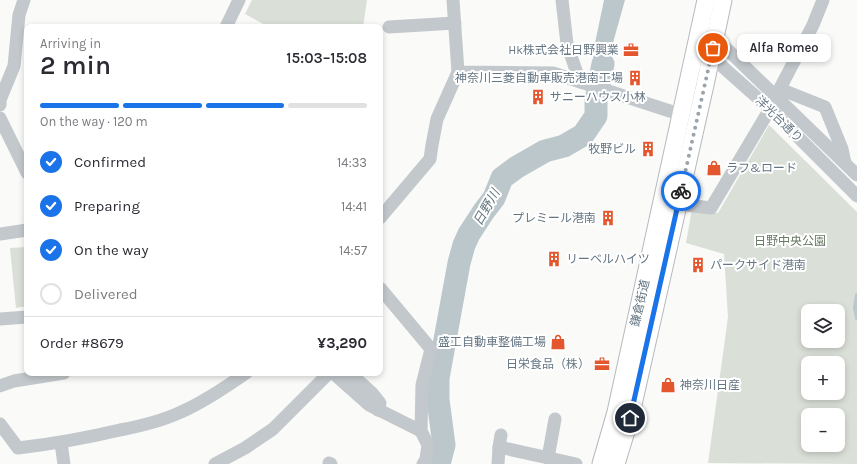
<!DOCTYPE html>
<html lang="en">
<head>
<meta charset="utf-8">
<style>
  body { margin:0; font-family:Karla,"Noto Sans JP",sans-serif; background:#f2f2f3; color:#2b2b33; height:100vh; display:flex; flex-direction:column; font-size:15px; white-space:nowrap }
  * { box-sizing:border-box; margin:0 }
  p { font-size:13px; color:#7c7c81 }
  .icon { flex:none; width:22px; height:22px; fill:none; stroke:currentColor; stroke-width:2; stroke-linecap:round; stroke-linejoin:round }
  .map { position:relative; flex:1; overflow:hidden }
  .panel { position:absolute; left:24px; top:24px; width:359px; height:352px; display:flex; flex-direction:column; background:#fff; border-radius:8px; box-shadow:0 2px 6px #0003 }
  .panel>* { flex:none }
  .buttons { position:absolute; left:801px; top:304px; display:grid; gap:8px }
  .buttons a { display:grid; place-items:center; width:44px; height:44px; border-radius:8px; background:#fff; box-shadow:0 2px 6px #0003; font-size:20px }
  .pin { position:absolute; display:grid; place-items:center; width:34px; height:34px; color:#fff; margin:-17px; border:2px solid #fff; border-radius:50%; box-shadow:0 1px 4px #0007 }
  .courier { position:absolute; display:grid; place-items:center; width:40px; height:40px; margin:-20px; border:3px solid #1a73e8; border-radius:50%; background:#fff; color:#222; box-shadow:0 1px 5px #0007 }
  .bubble { position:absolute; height:28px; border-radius:8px; background:#fff; box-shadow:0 2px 6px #0003; font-size:13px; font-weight:600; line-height:28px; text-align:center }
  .headline em { font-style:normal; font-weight:600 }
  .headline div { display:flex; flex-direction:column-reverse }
  .headline { display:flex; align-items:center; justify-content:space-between; height:68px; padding:0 16px }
  h1 { font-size:26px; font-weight:600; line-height:30px }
  .bar { display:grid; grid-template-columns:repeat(4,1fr); gap:6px 4px; align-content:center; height:48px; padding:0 16px }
  .bar i { height:5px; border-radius:3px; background:#e1e1e2 }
  .bar .active { background:#1a73e8 }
  .bar p { grid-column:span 4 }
  .line { display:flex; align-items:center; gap:10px; padding:0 16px; border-top:1px solid #e1e1e2 }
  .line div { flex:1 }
  ol { padding:0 16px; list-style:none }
  li { display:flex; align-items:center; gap:12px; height:44px }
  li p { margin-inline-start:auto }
  li .icon { padding:4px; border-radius:50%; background:#1a73e8; color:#fff; stroke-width:4 }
  li:last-child { color:#7c7c81 }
  li i { width:22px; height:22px; border:2px solid #e1e1e2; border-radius:50% }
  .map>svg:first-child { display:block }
</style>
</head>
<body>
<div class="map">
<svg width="857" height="464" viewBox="0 0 857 464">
  <rect width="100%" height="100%" fill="#fafaf8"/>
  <!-- green -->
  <g fill="#dadfd7" fill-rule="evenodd">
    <path d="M252 0H367L363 27H269L245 14Z"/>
    <path d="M769 125 857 212V464L708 463 728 317 724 254 686 243 692 209 718 213ZM808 311H838V341H808ZM808 363H838V393H808ZM808 415H838V445H808Z"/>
    <path d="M27 247V306L16 308 10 248Z"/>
  </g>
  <!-- water -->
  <path fill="#bbc7cb" d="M604 0H625L614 39 606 82 592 78 594 48Z"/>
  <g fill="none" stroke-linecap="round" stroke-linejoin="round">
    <!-- stream -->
    <path stroke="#bbc7cb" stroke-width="4" d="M857 295 855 308 857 318"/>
    <!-- river -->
    <path stroke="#bbc7cb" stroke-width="23" d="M439 464 444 445 438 400V378L459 263 464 245 469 234 484 211 494 198 502 178 517 167 545 151 564 146 583 135 596 116V101L603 64"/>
    <!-- major casing -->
    <g stroke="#b5babe" stroke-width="19">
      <g id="major">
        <path d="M601 464 616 412 706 0"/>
        <path d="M616 464 630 418 705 85 723 0"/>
      </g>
    </g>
    <!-- minor -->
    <g stroke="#c3c8cc" stroke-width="13">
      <path d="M453 0 458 72 553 73 682 115"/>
      <path d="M562 0 567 44 580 82"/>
      <path d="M226 27 239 0"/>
      <path d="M389 27 455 23"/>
      <path d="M708 41 715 38 731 53 857 175"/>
      <path d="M705 51 770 109 857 196"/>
      <path d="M780 89 825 107 842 149 845 163"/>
      <path d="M776 96 813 25 823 0"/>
      <path d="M0 105V100L14 66 19 15 24 0"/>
      <path d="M0 118 27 173"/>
      <path d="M678 204 711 208 770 109"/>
      <path d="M380 218 430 159 432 145 437 119 458 72"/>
      <path d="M0 234 27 230"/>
      <path d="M380 288 431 349 422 385 421 431 428 445 426 459 423 464"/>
      <path d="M0 319 27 317"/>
      <path d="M333 373 369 405 421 431"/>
      <path d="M350 373 372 393 380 403 378 410"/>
      <path d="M0 386 14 381 64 373"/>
      <path d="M0 424 18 448C53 444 86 438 120 430 141 426 162 421 181 412 204 402 226 387 246 373"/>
      <path d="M61 443 64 464"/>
      <path d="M499 447 501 435"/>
      <path d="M548 458 555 419"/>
      <path d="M329 463 331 464"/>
      <path d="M215 464 245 448 273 429 329 373"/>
      <path d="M498 464 499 447 576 464"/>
    </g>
    <!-- major -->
    <use href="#major" stroke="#fff" stroke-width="17"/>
  </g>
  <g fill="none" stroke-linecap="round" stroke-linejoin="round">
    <!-- done -->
    <path stroke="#99a4ac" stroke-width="4" stroke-dasharray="0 7.2" d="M681 191 713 48"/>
    <!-- route -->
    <path stroke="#1a73e8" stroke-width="5" d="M630 418 681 191"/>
  </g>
  <!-- icons -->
  <defs>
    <g id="office-bare" transform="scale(1.2)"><path d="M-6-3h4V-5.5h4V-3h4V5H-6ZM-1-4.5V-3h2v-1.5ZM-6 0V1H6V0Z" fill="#e4572e" stroke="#fff" stroke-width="2.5" paint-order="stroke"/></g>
    <g id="building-bare" transform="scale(1.2)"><path d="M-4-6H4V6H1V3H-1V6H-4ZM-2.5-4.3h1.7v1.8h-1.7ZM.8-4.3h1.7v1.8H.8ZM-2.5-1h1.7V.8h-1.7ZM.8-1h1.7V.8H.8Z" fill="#e4572e" stroke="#fff" stroke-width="2.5" paint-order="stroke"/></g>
    <g id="shop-bare" transform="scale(1.2)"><path d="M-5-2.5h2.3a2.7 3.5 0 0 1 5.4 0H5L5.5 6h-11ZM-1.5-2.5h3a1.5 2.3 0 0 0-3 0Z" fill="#e4572e" stroke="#fff" stroke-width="2.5" paint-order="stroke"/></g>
  </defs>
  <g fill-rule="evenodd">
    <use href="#office-bare" x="631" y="50"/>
    <use href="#building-bare" x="635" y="78"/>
    <use href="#building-bare" x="538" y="97"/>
    <use href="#building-bare" x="648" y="149"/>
    <use href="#shop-bare" x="714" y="168"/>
    <use href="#building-bare" x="608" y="218"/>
    <use href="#building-bare" x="554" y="259"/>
    <use href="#building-bare" x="698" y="265"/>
    <use href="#shop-bare" x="558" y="342"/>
    <use href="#office-bare" x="602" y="364"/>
    <use href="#shop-bare" x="668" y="385"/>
  </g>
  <g text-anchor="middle" stroke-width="4" stroke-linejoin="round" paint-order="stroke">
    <!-- poi labels -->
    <g font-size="12" fill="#657683" stroke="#fff" text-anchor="end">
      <text x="619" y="54">Hk株式会社日野興業</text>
      <text x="623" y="82">神奈川三菱自動車販売港南工場</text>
      <text x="550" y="101" text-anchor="start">サニーハウス小林</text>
      <text x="636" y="153">牧野ビル</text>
      <text x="726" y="172" text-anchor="start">ラフ&amp;ロード</text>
      <text x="596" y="222">プレミール港南</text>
      <text x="566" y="263" text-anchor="start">リーベルハイツ</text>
      <text x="710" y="269" text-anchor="start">パークサイド港南</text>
      <text x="546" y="346">盛工自動車整備工場</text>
      <text x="590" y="368">日栄食品（株）</text>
      <text x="680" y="389" text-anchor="start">神奈川日産</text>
    </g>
    <!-- street labels -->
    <g font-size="12" fill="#657683" stroke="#fff">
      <text transform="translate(779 119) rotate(44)" y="4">洋光台通り</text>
      <text transform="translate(640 303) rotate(-77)" y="4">鎌倉街道</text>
    </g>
    <!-- park labels -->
    <g font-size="12" fill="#687a64" stroke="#fff">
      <text x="790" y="245">日野中央公園</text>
    </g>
    <!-- water labels -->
    <g font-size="13" font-style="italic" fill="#60757c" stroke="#fff">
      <text transform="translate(486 207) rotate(-60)" y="5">日野川</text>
    </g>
  </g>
</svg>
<div class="buttons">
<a><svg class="icon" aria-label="layers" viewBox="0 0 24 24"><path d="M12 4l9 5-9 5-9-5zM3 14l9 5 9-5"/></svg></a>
<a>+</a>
<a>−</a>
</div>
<div class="pin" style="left:713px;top:48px;background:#ea580c"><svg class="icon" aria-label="bag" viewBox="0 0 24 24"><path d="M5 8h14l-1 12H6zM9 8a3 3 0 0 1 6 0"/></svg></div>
<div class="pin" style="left:630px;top:418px;background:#1f2937"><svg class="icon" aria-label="home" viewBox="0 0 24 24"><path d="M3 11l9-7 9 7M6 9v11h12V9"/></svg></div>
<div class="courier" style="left:681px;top:191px"><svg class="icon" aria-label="bike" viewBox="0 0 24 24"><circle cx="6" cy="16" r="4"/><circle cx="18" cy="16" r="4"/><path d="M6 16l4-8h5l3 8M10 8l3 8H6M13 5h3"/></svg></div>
<div class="bubble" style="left:737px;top:34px;width:94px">Alfa Romeo</div>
<section class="panel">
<div class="headline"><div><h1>2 min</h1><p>Arriving in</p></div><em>15:03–15:08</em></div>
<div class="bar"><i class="active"></i><i class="active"></i><i class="active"></i><i></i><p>On the way · 120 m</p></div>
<ol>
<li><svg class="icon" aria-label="check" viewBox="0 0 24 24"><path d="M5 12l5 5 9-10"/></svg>Confirmed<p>14:33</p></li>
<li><svg class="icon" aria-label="check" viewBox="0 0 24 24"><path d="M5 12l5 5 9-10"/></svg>Preparing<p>14:41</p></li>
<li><svg class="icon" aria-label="check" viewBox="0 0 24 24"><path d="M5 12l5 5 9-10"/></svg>On the way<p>14:57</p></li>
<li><i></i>Delivered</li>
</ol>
<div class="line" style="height:52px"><div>Order #8679</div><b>¥3,290</b></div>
</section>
</div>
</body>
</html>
